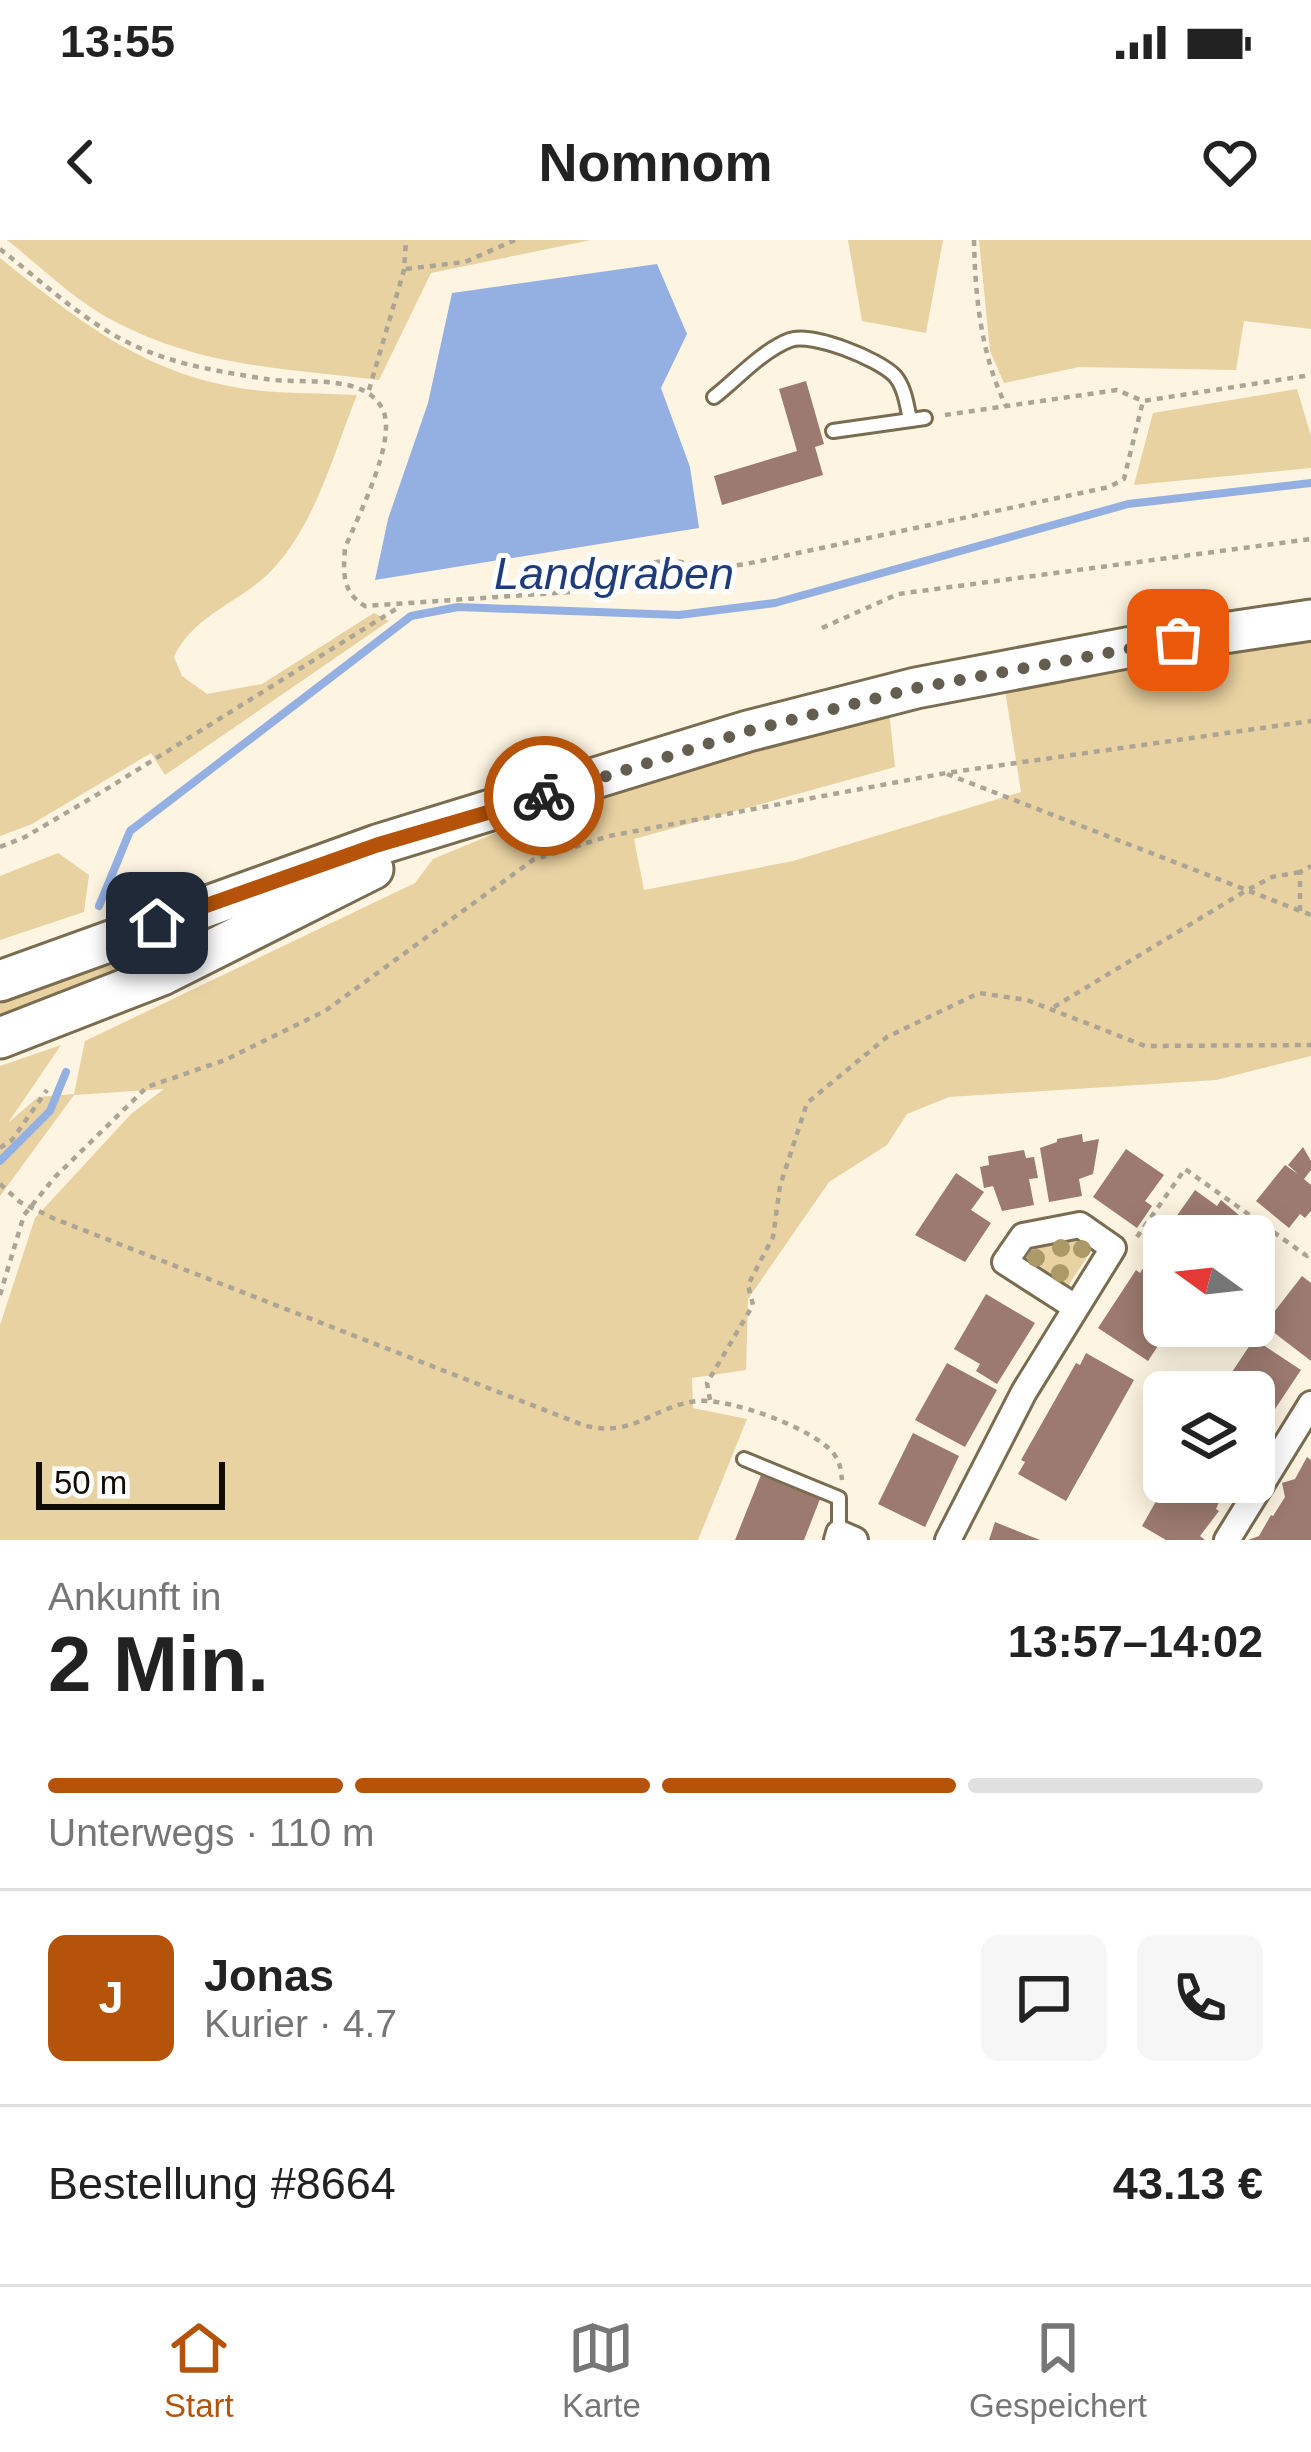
<!DOCTYPE html>
<html lang="de">
<head>
<meta charset="utf-8">
<style>
  body { margin:0; font-family:Arial,sans-serif; background:#f6f6f6; color:#222; height:100vh; display:flex; flex-direction:column; font-size:45px; white-space:nowrap }
  * { box-sizing:border-box; margin:0 }
  p { font-size:39px; color:#767676 }
  .icon { flex:none; width:66px; height:66px; fill:none; stroke:currentColor; stroke-width:2; stroke-linecap:round; stroke-linejoin:round }
  .map { position:relative; height:1300px; overflow:hidden }
  .side { display:flex; flex-direction:column; background:#fff; flex:1 }
  .side>* { flex:none }
  .needle { width:78px; rotate:285deg }
  .buttons { position:absolute; left:1143px; top:975px; display:grid; gap:24px }
  .buttons a { display:grid; place-items:center; width:132px; height:132px; border-radius:18px; background:#fff; box-shadow:0 6px 30px #0003; font-size:60px }
  .scale { position:absolute; left:36px; bottom:30px; width:189px; box-sizing:border-box; padding-left:12px; border:6px solid #120d04; border-top:0; font-size:33px; line-height:42px; white-space:nowrap; color:#120d04; -webkit-text-stroke:9px #fff; paint-order:stroke }
  .pin { position:absolute; display:grid; place-items:center; width:102px; height:102px; color:#fff; margin:-51px; border-radius:24px; box-shadow:0 6px 18px #0006 }
  .courier { position:absolute; display:grid; place-items:center; width:120px; height:120px; margin:-60px; border:9px solid #b45309; border-radius:50%; background:#fff; color:#222; box-shadow:0 3px 15px #0007 }
  .headline em { font-style:normal; font-weight:600 }
  .headline div { display:flex; flex-direction:column-reverse }
  .headline { display:flex; align-items:center; justify-content:space-between; height:204px; padding:0 48px }
  h1 { font-size:78px; font-weight:600; line-height:90px }
  .bar { display:grid; grid-template-columns:repeat(4,1fr); gap:18px 12px; align-content:center; height:144px; padding:0 48px }
  .bar i { height:15px; border-radius:9px; background:#e0e0e0 }
  .bar .selected { background:#b45309 }
  .bar p { grid-column:span 4 }
  .line { display:flex; align-items:center; gap:30px; padding:0 48px; border-top:3px solid #e0e0e0 }
  .line div { flex:1 }
  .round { display:grid; place-items:center; flex:none; width:126px; height:126px; border-radius:18px; background:#f6f6f6 }
  .status { display:flex; justify-content:space-between; align-items:center; height:84px; padding:0 60px; background:#fff; direction:ltr }
  .status svg { height:33px; fill:currentColor }
  header { display:flex; justify-content:space-between; align-items:center; height:156px; padding:0 48px; background:#fff; font-size:54px; font-weight:600 }
  .tabs { display:flex; justify-content:space-around; align-items:center; height:168px; border-top:3px solid #e0e0e0; background:#fff; font-size:33px; color:#767676 }
  .tabs a { display:grid; justify-items:center; gap:6px }
  .tabs .selected { color:#b45309 }
  .map>svg:first-child { display:block }
</style>
</head>
<body>
<div class="status"><b>13:55</b><svg viewBox="0 0 49 12"><path d="M0 12V9h3v3zM5 12V6h3v6zM10 12V3h3v9zM15 12V0h3v12zM26 1h20v11H26zM47 4h2v5h-2z"/></svg></div>
<header><svg class="icon" aria-label="back" viewBox="0 0 24 24"><path d="M15 5l-7 7 7 7"/></svg>Nomnom<svg class="icon" aria-label="heart" viewBox="0 0 24 24"><path d="M12 20l-8-8c-3-5 5-10 8-4 3-6 11-1 8 4z"/></svg></header>
<div class="map">
<svg width="1311" height="1300" viewBox="0 0 1311 1300">
  <rect width="100%" height="100%" fill="#fdf4e1"/>
  <!-- green -->
  <g fill="#e9d2a2">
    <path d="M7 0H591L431 33 379 140C282 128 199 127 110 79 73 59 40 26 7 0Z"/>
    <path d="M848 0H943L926 93 862 81Z"/>
    <path d="M979 0H1311V89L1244 81 1236 130 1079 127 1004 143 990 111Z"/>
    <path d="M0 18C80 82 148 137 254 150 287 154 323 153 357 155 333 214 316 284 271 331 240 363 193 375 174 417L182 436 207 454 262 444 374 373 389 381 165 535 151 513 32 584 0 596Z"/>
    <path d="M1297 149 1311 196V228L1134 245 1153 173Z"/>
    <path d="M1311 399V816L1216 840 949 857 907 874 887 905 829 942 748 1059 746 1130 692 1138 693 1168 747 1179 698 1300H0V1085L35 978 131 874 164 849 74 855 0 956V826L61 805 8 883 38 857 74 854 85 801 415 643 433 619 599 550 889 471 895 527 634 599 644 650 793 621 1021 552 1004 444Z"/>
    <path d="M58 613 89 635 84 672 0 700V636Z"/>
    <path d="M187 697 191 708 0 784V764Z"/>
    <path d="M1078 997 1093 1008 1068 1046 1027 1020 1038 1004Z"/>
  </g>
  <!-- water -->
  <path fill="#94b0e3" d="M657 24 687 94 661 148 690 227 699 288 375 340 388 279 428 163 452 53Z"/>
  <g fill="none" stroke-linecap="round" stroke-linejoin="round">
    <!-- stream -->
    <g stroke="#94b0e3" stroke-width="8">
      <path d="M99 666 130 591 411 376 458 367 679 375 775 363 1128 264 1311 243"/>
      <path d="M0 921 50 871 66 832"/>
    </g>
  </g>
  <!-- building -->
  <g fill="#9c7a70">
    <path d="M806 141 824 204 815 207 823 235 722 265 714 236 797 211 779 149Z"/>
    <path d="M1082 894 1083 902 1099 899 1093 934 1079 939 1082 956 1049 962 1040 908 1057 902V899Z"/>
    <path d="M1303 907 1311 921V930L1304 939 1311 945V971L1305 978 1300 974 1289 988 1256 961 1285 925 1298 934 1288 925Z"/>
    <path d="M1126 909 1164 935 1145 961 1152 966 1137 988 1093 957Z"/>
    <path d="M1024 910 1026 918 1034 917 1038 938 1029 939 1034 965 1002 971 993 946 984 948 980 927 989 925 988 916Z"/>
    <path d="M956 933 984 952 971 970 991 983 965 1022 915 995Z"/>
    <path d="M1195 950 1217 966 1221 960 1252 986 1248 992 1237 984 1229 996H1164V1009L1157 1004Z"/>
    <path d="M1147 1022 1164 1034V1086H1171L1148 1121 1098 1088 1136 1030 1140 1033Z"/>
    <path d="M1302 1036 1311 1043V1121L1264 1085Z"/>
    <path d="M986 1054 1035 1083 997 1144 976 1131 980 1124 954 1109Z"/>
    <path d="M1254 1099 1301 1130 1267 1181 1254 1173V1152L1220 1150Z"/>
    <path d="M1086 1113 1134 1140 1066 1261 1018 1234 1025 1222 1021 1220 1076 1123 1080 1125Z"/>
    <path d="M947 1123 997 1150 965 1207 915 1180Z"/>
    <path d="M913 1193 959 1216 925 1287 878 1264Z"/>
    <path d="M1307 1217 1311 1220V1300H1248L1259 1296 1271 1275 1273 1276 1285 1257 1282 1243 1295 1239Z"/>
    <path d="M761 1235 820 1259 804 1300H735Z"/>
    <path d="M1167 1242H1185L1219 1262 1216 1269 1219 1271 1200 1296 1205 1300H1166L1142 1286Z"/>
    <path d="M995 1282 1040 1300H989Z"/>
  </g>
  <g fill="none" stroke-linecap="round" stroke-linejoin="round">
    <!-- lane casing -->
    <g stroke="#796c50" stroke-width="18">
      <g id="lane">
        <path d="M714 157C737 139 763 110 790 100 812 92 879 119 895 136 905 148 907 166 910 180"/>
        <path d="M833 191 925 178"/>
        <path d="M744 1219 839 1258V1293"/>
      </g>
    </g>
    <!-- street casing -->
    <g stroke="#796c50" stroke-width="30">
      <g id="street">
        <path d="M837 1300 839 1293 855 1300"/>
        <path d="M948 1300 1024 1152 1113 1008 1080 985 1023 996 1005 1022 1075 1067"/>
        <path d="M1227 1300 1311 1164"/>
      </g>
    </g>
    <!-- primary casing -->
    <g stroke="#796c50" stroke-width="45">
      <g id="primary">
        <path d="M0 741 377 605 748 491 916 448 1137 406 1311 380"/>
        <path d="M0 798 162 735 373 629"/>
      </g>
    </g>
    <!-- path -->
    <g stroke="#aca495" stroke-width="4.5" stroke-dasharray="6 6" stroke-linecap="butt">
      <path d="M974 0C975 56 981 115 1006 166"/>
      <path d="M0 9C44 43 89 87 142 109 181 126 224 132 266 139 303 145 365 132 383 170 397 201 358 276 345 308 343 332 342 353 365 366L585 351 644 324 669 320 716 328 746 324 1109 247 1124 239 1143 161"/>
      <path d="M406 29 465 22 515 0"/>
      <path d="M369 150 404 30 406 0"/>
      <path d="M945 175 1117 150 1143 161 1311 135"/>
      <path d="M822 388 898 354 1311 299"/>
      <path d="M947 534 1311 675"/>
      <path d="M0 607 25 597 105 550 396 369"/>
      <path d="M1300 671V632L1311 626"/>
      <path d="M1054 767 1247 650 1272 637 1300 632"/>
      <path d="M0 908 12 900 47 850"/>
      <path d="M0 944 20 962 55 979 583 1185C635 1199 651 1166 698 1161 729 1158 814 1188 834 1214 840 1222 841 1230 842 1240"/>
      <path d="M1137 997 1185 929 1307 1016 1311 1012"/>
      <path d="M0 1055 24 975 55 937 147 847 225 820 325 771 533 620 609 596 946 533 1311 481"/>
      <path d="M710 1160 707 1143 753 1065 748 1045 773 997 780 946 807 863 887 797 979 753 1027 760 1145 806 1311 805"/>
    </g>
    <!-- lane -->
    <use href="#lane" stroke="#fff" stroke-width="12"/>
    <!-- street -->
    <use href="#street" stroke="#fff" stroke-width="24"/>
    <!-- primary -->
    <use href="#primary" stroke="#fff" stroke-width="39"/>
  </g>
  <!-- trees -->
  <g fill="#ab9967">
    <circle cx="1061" cy="1008" r="9"/>
    <circle cx="1082" cy="1009" r="9"/>
    <circle cx="1036" cy="1018" r="9"/>
    <circle cx="1060" cy="1033" r="9"/>
  </g>
  <g fill="none" stroke-linecap="round" stroke-linejoin="round">
    <!-- done -->
    <path stroke="#645e51" stroke-width="12" stroke-dasharray="0 21.6" d="M544 556 748 491 916 448 1178 400"/>
    <!-- route -->
    <path stroke="#b45309" stroke-width="15" d="M157 683 377 605 544 556"/>
  </g>
  <g text-anchor="middle" stroke-width="10" stroke-linejoin="round" paint-order="stroke">
    <!-- water labels -->
    <g font-size="45" font-style="italic" fill="#1e3c79" stroke="#fff">
      <text x="614" y="349">Landgraben</text>
    </g>
  </g>
</svg>
<div class="buttons">
<a><svg class="needle" viewBox="-14 -14 28 28"><path d="M0-13l5 13h-10z" fill="#e53935"/><path d="M0 13l5-13h-10z" fill="#767676"/></svg></a>
<a><svg class="icon" aria-label="layers" viewBox="0 0 24 24"><path d="M12 4l9 5-9 5-9-5zM3 14l9 5 9-5"/></svg></a>
</div>
<div class="scale">50 m</div>
<div class="pin" style="left:1178px;top:400px;background:#ea580c"><svg class="icon" aria-label="bag" viewBox="0 0 24 24"><path d="M5 8h14l-1 12H6zM9 8a3 3 0 0 1 6 0"/></svg></div>
<div class="pin" style="left:157px;top:683px;background:#1f2937"><svg class="icon" aria-label="home" viewBox="0 0 24 24"><path d="M3 11l9-7 9 7M6 9v11h12V9"/></svg></div>
<div class="courier" style="left:544px;top:556px"><svg class="icon" aria-label="bike" viewBox="0 0 24 24"><circle cx="6" cy="16" r="4"/><circle cx="18" cy="16" r="4"/><path d="M6 16l4-8h5l3 8M10 8l3 8H6M13 5h3"/></svg></div>
</div>
<section class="side">
<div class="headline"><div><h1>2 Min.</h1><p>Ankunft in</p></div><em>13:57–14:02</em></div>
<div class="bar"><i class="selected"></i><i class="selected"></i><i class="selected"></i><i></i><p>Unterwegs · 110 m</p></div>
<div class="line" style="height:216px"><b class="round" style="background:#b45309;color:#fff">J</b><div><b>Jonas</b><p>Kurier · 4.7</p></div><a class="round"><svg class="icon" aria-label="chat" viewBox="0 0 24 24"><path d="M4 5h16v11H9l-5 4z"/></svg></a><a class="round"><svg class="icon" aria-label="phone" viewBox="0 0 24 24"><path d="M5 4h4l2 5-3 2q2 4 5 5l2-3 5 2v4C11 20 4 13 5 4z"/></svg></a></div>
<div class="line" style="height:156px"><div>Bestellung #8664</div><b>43.13 €</b></div>
</section>
<nav class="tabs">
<a class="selected"><svg class="icon" aria-label="home" viewBox="0 0 24 24"><path d="M3 11l9-7 9 7M6 9v11h12V9"/></svg>Start</a>
<a><svg class="icon" aria-label="map" viewBox="0 0 24 24"><path d="M3 6l6-2 6 2 6-2v14l-6 2-6-2-6 2zM9 4v14M15 6v14"/></svg>Karte</a>
<a><svg class="icon" aria-label="saved" viewBox="0 0 24 24"><path d="M7 4h10v16l-5-4-5 4z"/></svg>Gespeichert</a>
</nav>
</body>
</html>
